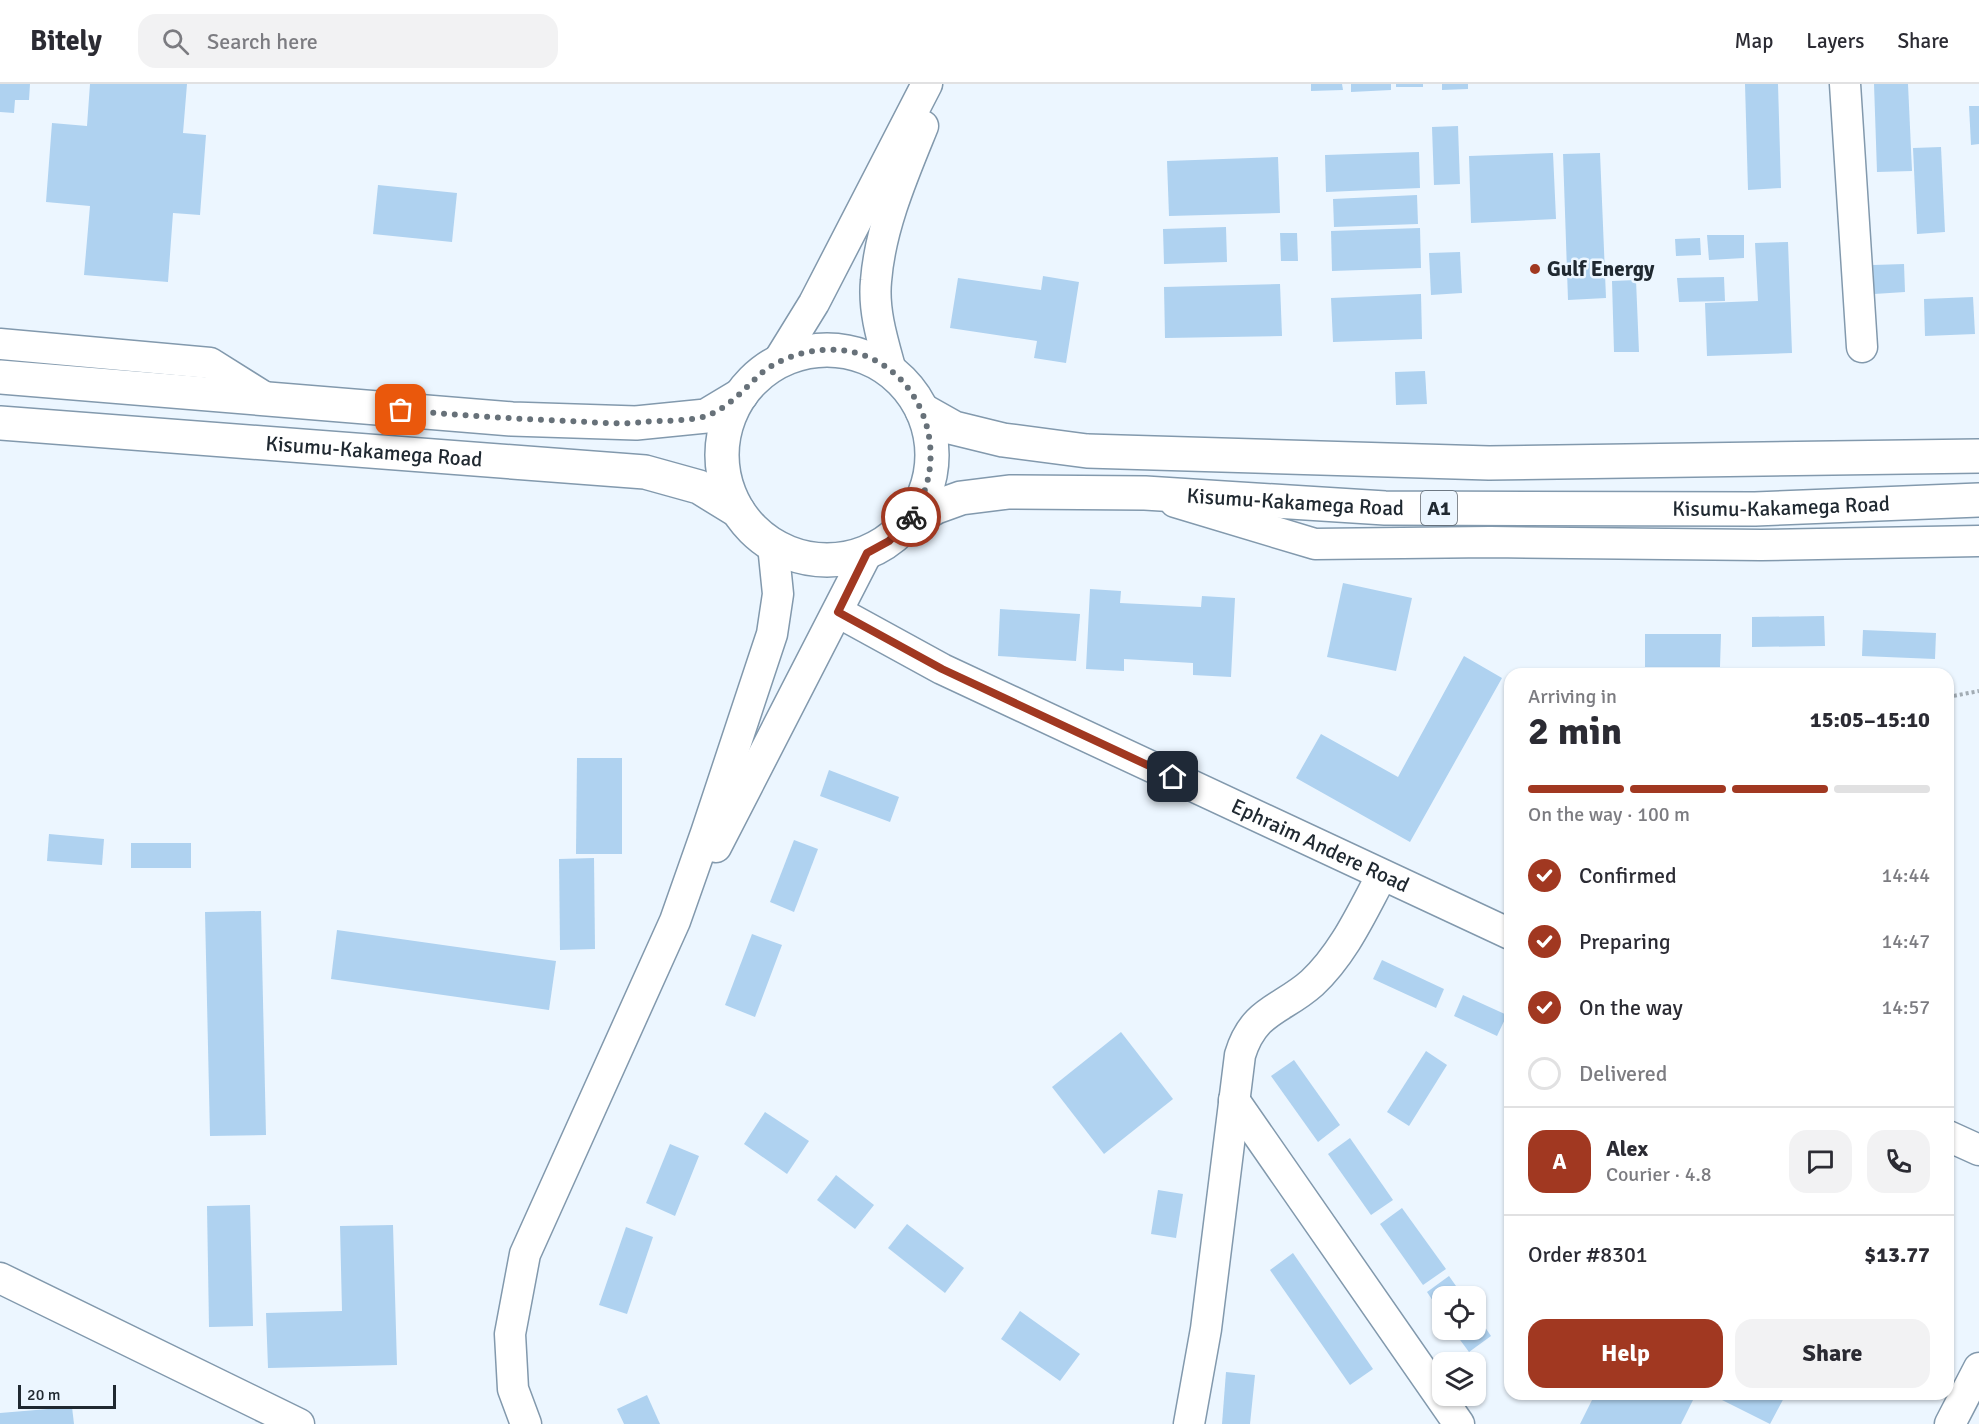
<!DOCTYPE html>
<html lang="en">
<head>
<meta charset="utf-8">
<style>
  body { margin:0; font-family:Signika,sans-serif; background:#f2f2f3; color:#2b2b33; height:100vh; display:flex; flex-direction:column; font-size:22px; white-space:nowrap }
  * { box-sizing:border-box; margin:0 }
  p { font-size:20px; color:#7c7c81 }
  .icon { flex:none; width:33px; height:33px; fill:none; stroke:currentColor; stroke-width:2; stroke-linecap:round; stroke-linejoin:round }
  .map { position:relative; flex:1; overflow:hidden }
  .panel { position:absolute; left:1504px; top:584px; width:450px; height:732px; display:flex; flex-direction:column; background:#fff; border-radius:18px; box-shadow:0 2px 4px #0004 }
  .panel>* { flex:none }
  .buttons { position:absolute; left:1432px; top:1202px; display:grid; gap:12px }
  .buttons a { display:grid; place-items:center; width:54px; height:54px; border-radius:12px; background:#fff; box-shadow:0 2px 4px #0004; font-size:30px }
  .scale { position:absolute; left:18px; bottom:15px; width:98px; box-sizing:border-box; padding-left:6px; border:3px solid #202931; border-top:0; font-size:16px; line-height:21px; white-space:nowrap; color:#202931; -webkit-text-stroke:4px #ecf6ff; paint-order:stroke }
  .pin { position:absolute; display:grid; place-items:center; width:51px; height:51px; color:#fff; margin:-26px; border-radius:12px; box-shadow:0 3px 9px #0006 }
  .courier { position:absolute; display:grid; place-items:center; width:60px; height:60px; margin:-30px; border:4px solid #a13821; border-radius:50%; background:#fff; color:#222; box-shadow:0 2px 8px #0007 }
  .head em { font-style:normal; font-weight:700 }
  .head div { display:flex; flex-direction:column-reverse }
  .head { display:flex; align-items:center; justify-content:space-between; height:102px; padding:0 24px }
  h1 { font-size:39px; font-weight:700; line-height:45px }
  .bar { display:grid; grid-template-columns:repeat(4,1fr); gap:9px 6px; align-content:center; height:72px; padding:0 24px }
  .bar i { height:8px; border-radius:4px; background:#e1e1e2 }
  .bar .selected { background:#a13821 }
  .bar p { grid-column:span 4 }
  .line { display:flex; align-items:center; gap:15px; padding:0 24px; border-top:2px solid #e1e1e2 }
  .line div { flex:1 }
  .round { display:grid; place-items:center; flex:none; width:63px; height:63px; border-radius:18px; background:#f2f2f3 }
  ol { padding:0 24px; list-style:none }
  li { display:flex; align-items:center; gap:18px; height:66px }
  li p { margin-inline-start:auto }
  li .icon { padding:6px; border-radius:50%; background:#a13821; color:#fff; stroke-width:4 }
  li:last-child { color:#7c7c81 }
  li i { width:33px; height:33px; border:3px solid #e1e1e2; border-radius:50% }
  .primary-button { display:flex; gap:12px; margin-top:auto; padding:12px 24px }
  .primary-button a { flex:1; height:69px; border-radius:18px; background:#a13821; color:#fff; font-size:24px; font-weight:700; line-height:69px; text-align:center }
  .primary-button a+a { background:#f2f2f3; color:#2b2b33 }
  header { display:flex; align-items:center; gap:36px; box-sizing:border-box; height:84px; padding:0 30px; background:#fff; border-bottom:2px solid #e1e1e2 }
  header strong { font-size:28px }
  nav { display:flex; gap:33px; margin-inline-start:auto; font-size:21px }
  .search { width:420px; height:54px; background:#f2f2f3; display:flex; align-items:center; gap:15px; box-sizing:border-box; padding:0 21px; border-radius:18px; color:#7c7c81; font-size:22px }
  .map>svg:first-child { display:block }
</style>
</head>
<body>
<header>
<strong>Bitely</strong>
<div class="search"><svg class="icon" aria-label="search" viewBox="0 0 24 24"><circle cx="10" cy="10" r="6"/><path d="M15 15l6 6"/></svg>Search here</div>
<nav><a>Map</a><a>Layers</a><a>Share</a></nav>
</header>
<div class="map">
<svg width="1979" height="1340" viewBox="0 0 1979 1340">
  <rect width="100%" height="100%" fill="#ecf6ff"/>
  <!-- building -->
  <g fill="#afd2f0">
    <path d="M0 0H30L29 16H15L14 29 0 28Z"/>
    <path d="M90 0H187L183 49 206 51 200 131 173 129 168 198 84 191 90 122 46 118 52 39 87 42Z"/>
    <path d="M1311 0H1342L1343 6 1311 7Z"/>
    <path d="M1351 0H1391V6L1351 8Z"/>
    <rect x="1396" y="0" width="27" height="3"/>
    <path d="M1442 0H1468V5L1442 6Z"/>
    <path d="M1745 0H1778L1781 104 1748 106Z"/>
    <path d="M1874 0H1908L1912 87 1877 88Z"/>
    <path d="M1969 22H1979V60L1971 61Z"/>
    <path d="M1458 42 1460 100 1434 101 1432 43Z"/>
    <path d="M1941 63 1945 148 1917 150 1913 64Z"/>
    <path d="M1419 68 1420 104 1326 108 1325 71Z"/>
    <path d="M1553 69 1556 135 1471 139 1469 72Z"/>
    <path d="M1600 69 1606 214 1568 216 1563 70Z"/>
    <path d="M1278 73 1280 129 1169 132 1167 77Z"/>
    <path d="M378 101 457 109 452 158 373 150Z"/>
    <path d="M1417 111 1418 140 1334 143 1333 115Z"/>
    <path d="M1226 143 1227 178 1164 180 1163 145Z"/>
    <path d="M1420 144 1421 184 1332 187 1331 147Z"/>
    <path d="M1280 149H1297L1298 177H1281Z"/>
    <path d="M1707 151H1744V174L1709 176Z"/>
    <path d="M1700 154 1701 171 1676 172 1675 155Z"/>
    <path d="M1788 158 1792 269 1707 272 1705 219 1758 217 1755 159Z"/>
    <path d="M1460 168 1462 209 1431 211 1429 169Z"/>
    <path d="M1904 180 1905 208 1874 210 1873 181Z"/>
    <path d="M1043 192 1079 198 1066 279 1034 274 1037 257 950 244 958 194 1041 206Z"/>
    <path d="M1724 193 1725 217 1679 218 1677 194Z"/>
    <path d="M1636 196 1639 268H1614L1612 197Z"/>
    <path d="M1280 200 1282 252 1165 254 1164 203Z"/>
    <path d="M1421 210 1422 255 1333 258 1331 214Z"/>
    <path d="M1973 213 1975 250 1925 252 1924 215Z"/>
    <path d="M1425 287 1427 320 1396 321 1395 288Z"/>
    <path d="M1343 499 1412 514 1396 587 1327 573Z"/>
    <path d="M1090 505 1121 507 1120 519 1201 523 1202 512 1235 514 1231 593 1193 591V579L1124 575V587L1086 585Z"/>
    <path d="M1000 525 1080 530 1076 577 998 572Z"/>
    <path d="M1824 532 1825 562 1752 563V533Z"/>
    <path d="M1863 546 1936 549 1935 575 1862 572Z"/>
    <path d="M1645 550H1721L1720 583H1645Z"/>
    <path d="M1464 572 1502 594 1410 758 1296 694 1321 650 1398 693Z"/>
    <path d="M577 674H622V770H576Z"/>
    <path d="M829 686 899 713 890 738 820 712Z"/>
    <path d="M49 750 104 755 102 781 47 777Z"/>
    <path d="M794 756 818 765 794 828 770 818Z"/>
    <rect x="131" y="759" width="60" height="25"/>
    <path d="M594 774 595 865 560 866 559 775Z"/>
    <path d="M261 827 266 1051 210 1052 205 828Z"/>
    <path d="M337 846 556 877 549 926 331 895Z"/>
    <path d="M752 850 782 861 755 933 725 921Z"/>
    <path d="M1382 876 1444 905 1436 924 1373 895Z"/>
    <path d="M1463 911 1507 931 1497 952 1454 932Z"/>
    <path d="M1121 948 1173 1015 1104 1070 1052 1003Z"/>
    <path d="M1426 967 1447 981 1409 1042 1387 1028Z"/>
    <path d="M1294 976 1340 1041 1318 1058 1271 992Z"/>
    <path d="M765 1028 809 1057 787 1090 744 1060Z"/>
    <path d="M1350 1054 1393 1116 1371 1131 1328 1070Z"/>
    <path d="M670 1060 699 1072 675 1132 646 1119Z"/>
    <path d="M836 1091 874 1121 855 1145 817 1116Z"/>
    <path d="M1158 1106 1183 1110 1176 1154 1151 1150Z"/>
    <path d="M250 1121 253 1242 209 1243 207 1122Z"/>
    <path d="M1402 1124 1446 1185 1423 1201 1380 1140Z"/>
    <path d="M907 1140 964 1184 945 1209 888 1164Z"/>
    <path d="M393 1141 397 1281 268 1284 266 1229 342 1227 340 1142Z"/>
    <path d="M626 1143 653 1153 627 1230 599 1221Z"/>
    <path d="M1293 1169 1373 1285 1350 1301 1270 1186Z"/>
    <path d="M1449 1192 1463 1212H1443V1232L1427 1208Z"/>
    <path d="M1020 1227 1080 1270 1060 1297 1001 1255Z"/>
    <path d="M1476 1230 1491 1252 1469 1268 1452 1245H1476Z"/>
    <path d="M1226 1288 1255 1291 1250 1340H1222Z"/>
    <path d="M1595 1310H1696L1681 1340H1580Z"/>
    <path d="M1718 1310H1786L1770 1340 1716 1313Z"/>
    <path d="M647 1311 660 1340H624L617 1325Z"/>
    <path d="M72 1323 74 1340H0V1329Z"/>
  </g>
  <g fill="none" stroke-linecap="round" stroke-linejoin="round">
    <!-- minor casing -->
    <g stroke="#8299ad" stroke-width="33">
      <g id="minor">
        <path d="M1845 0 1862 263"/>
        <path d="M0 260 210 279 269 316"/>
        <path d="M777 279 814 219 927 0"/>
        <path d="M891 287C883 258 873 227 876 197 880 144 903 91 923 42"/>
        <path d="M1175 418 1315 460 1490 458 1761 461 1979 457"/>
        <path id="s1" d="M838 528 942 585 1510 850"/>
        <path d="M716 763 867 469"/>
        <path d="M1234 1016 1459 1340"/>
        <path d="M1948 1052 1979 1066"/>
        <path d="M0 1194 299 1340"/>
        <path d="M526 1340 513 1305 510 1250 525 1170 675 837 706 749 772 550 778 510 773 461"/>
        <path d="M1189 1340 1206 1245 1240 971C1254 925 1282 926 1312 899 1344 869 1362 828 1382 791"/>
        <path d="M1950 1340 1979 1284"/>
      </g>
    </g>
    <!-- trunk casing -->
    <g stroke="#8299ad" stroke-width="36">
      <g id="trunk">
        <circle cx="827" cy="371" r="105"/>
        <path d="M0 293 512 335 636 339 706 332 741 311"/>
        <path d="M922 326 954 344 1003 356 1087 367 1489 379 1979 372"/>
        <path id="s2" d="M0 339 645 388 699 403 738 427"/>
        <path id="s3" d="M906 440 936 423 961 414 1009 408 1145 409 1385 424 1755 425 1979 416"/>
      </g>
    </g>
    <!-- path -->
    <path stroke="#a2acb4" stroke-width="4" stroke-dasharray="3 3" stroke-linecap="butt" d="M1948 613 1979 607"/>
    <!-- minor -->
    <use href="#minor" stroke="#fff" stroke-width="30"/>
    <!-- trunk -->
    <use href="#trunk" stroke="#fff" stroke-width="33"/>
  </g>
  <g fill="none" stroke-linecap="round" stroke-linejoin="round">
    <!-- done -->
    <path stroke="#677179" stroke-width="6" stroke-dasharray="0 10.8" d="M401 326C457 331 513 335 570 337 594 338 619 341 643 338 662 336 687 338 706 332 726 325 742 308 756 294 773 277 799 268 822 266 912 259 960 364 911 433"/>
    <!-- route -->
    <path stroke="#a13821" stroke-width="8" d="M911 433 889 457 867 469 838 528 942 585 1173 693"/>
  </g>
  <!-- markers -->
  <circle fill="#a13821" stroke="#ecf6ff" stroke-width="2" cx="1535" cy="185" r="6"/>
  <g text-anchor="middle" stroke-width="5" stroke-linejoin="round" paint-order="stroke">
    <!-- shield labels -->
    <rect fill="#ecf6ff" stroke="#5d666f" stroke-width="1.5" x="1421" y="407" width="36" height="34" rx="4.5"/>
    <g font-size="20" font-weight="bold" fill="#202931">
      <text x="1439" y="431">A1</text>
    </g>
    <!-- poi labels -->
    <g font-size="21" font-weight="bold" fill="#202931" stroke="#ecf6ff" text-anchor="start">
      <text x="1547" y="192">Gulf Energy</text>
    </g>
    <!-- street labels -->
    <g font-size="21" fill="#202931" stroke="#ecf6ff">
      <text dy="7" stroke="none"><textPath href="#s2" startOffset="375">Kisumu-Kakamega Road</textPath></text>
      <text dy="7" stroke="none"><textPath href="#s3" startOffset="396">Kisumu-Kakamega Road</textPath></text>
      <text dy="7" stroke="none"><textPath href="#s3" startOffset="882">Kisumu-Kakamega Road</textPath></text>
      <text dy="7" stroke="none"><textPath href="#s1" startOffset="536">Ephraim Andere Road</textPath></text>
    </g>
  </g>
</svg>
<div class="buttons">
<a><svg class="icon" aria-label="locate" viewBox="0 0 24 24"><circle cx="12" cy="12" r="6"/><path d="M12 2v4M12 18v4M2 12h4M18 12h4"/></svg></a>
<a><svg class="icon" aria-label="layers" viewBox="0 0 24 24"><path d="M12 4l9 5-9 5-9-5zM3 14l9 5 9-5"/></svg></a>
</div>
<div class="scale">20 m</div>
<div class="pin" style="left:401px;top:326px;background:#ea580c"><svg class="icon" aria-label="bag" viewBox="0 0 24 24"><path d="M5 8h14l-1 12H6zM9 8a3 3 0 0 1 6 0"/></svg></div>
<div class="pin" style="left:1173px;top:693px;background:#1f2937"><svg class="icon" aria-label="home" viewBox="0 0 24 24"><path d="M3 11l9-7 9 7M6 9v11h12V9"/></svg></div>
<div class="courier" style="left:911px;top:433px"><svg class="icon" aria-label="bike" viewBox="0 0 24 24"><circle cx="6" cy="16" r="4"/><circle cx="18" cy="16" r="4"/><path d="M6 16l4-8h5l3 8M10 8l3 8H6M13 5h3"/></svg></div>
<section class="panel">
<div class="head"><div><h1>2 min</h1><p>Arriving in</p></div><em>15:05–15:10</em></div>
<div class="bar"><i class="selected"></i><i class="selected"></i><i class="selected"></i><i></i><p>On the way · 100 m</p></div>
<ol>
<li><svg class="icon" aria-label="check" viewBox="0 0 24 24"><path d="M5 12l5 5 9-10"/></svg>Confirmed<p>14:44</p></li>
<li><svg class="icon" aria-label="check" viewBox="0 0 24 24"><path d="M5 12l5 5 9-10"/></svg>Preparing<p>14:47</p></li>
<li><svg class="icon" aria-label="check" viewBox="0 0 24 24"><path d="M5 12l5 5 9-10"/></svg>On the way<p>14:57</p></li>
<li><i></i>Delivered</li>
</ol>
<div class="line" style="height:108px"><b class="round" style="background:#a13821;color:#fff">A</b><div><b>Alex</b><p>Courier · 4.8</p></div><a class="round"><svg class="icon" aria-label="chat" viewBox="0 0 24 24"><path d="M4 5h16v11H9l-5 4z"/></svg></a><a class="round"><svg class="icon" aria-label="phone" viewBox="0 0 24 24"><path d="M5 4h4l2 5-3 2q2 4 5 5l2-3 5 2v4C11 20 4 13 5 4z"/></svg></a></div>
<div class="line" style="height:78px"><div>Order #8301</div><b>$13.77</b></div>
<div class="primary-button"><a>Help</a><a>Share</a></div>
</section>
</div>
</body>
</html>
